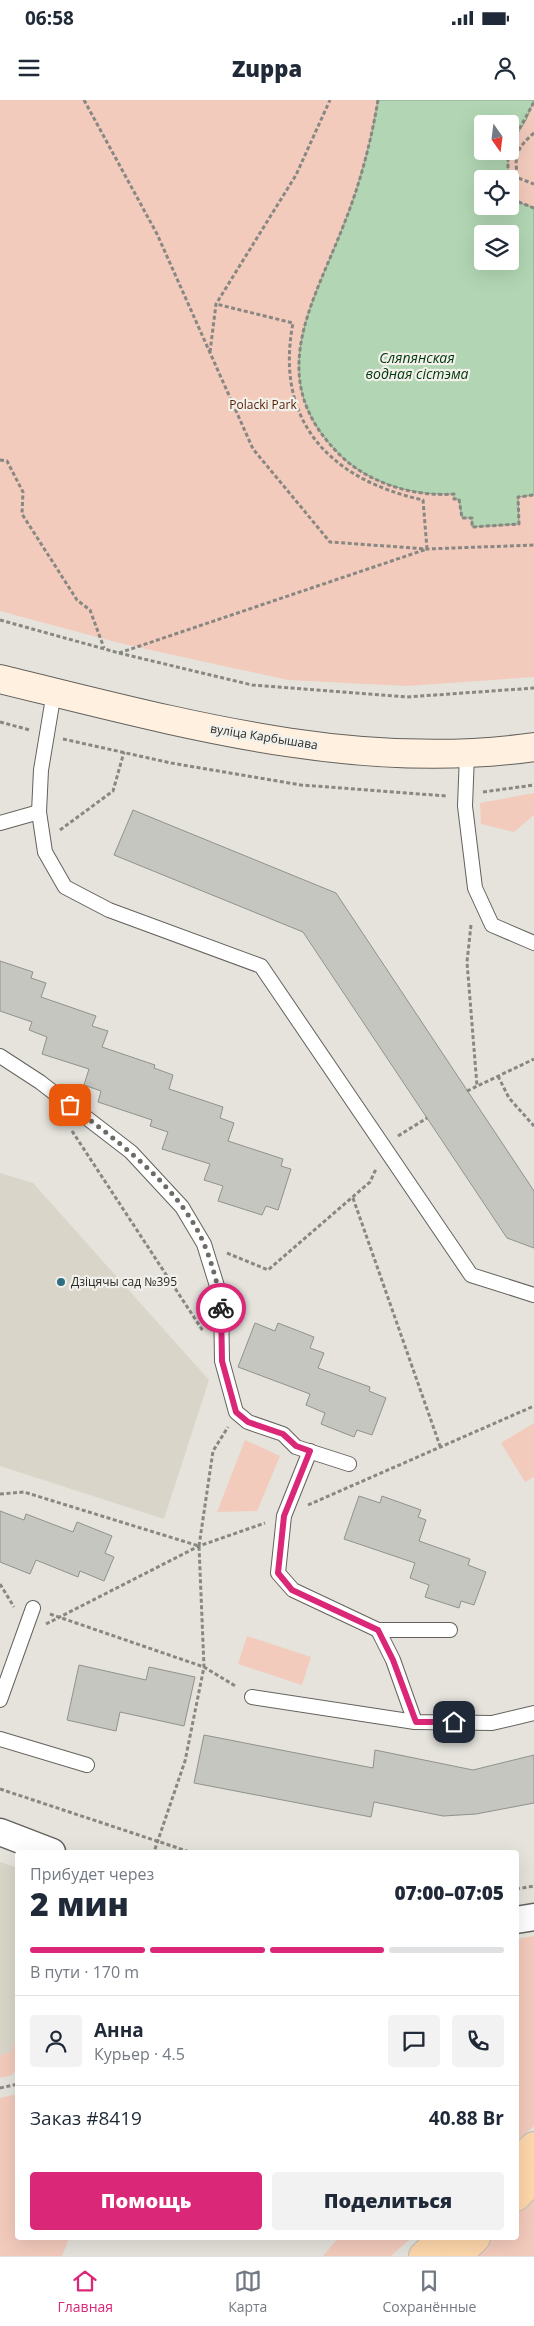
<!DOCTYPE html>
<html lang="ru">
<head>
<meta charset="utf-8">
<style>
  body { margin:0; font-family:"Open Sans",sans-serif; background:#f2f2f3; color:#1f2937; height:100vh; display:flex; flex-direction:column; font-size:19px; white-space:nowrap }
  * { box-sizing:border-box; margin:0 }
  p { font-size:16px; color:#747a83 }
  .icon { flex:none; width:28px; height:28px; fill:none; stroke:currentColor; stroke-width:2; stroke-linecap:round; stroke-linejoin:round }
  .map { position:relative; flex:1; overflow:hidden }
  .sheet { position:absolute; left:15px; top:1750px; width:504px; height:390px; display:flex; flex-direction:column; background:#fff; border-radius:5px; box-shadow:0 5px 20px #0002 }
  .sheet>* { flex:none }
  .needle { width:32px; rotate:166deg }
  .buttons { position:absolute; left:474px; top:15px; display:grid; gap:10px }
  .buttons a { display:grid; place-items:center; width:45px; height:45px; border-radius:5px; background:#fff; box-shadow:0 5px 20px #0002; font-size:25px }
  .pin { position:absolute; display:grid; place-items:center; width:42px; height:42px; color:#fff; margin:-21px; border-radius:10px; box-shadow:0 2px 8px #0006 }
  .courier { position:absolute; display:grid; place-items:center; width:50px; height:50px; margin:-25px; border:4px solid #db2777; border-radius:50%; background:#fff; color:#222; box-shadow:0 1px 6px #0007 }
  .head em { font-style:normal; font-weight:800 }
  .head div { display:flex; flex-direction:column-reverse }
  .head { display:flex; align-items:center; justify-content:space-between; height:85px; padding:0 15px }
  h1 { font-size:32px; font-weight:800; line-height:38px }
  .bar { display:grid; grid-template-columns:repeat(4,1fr); gap:8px 5px; align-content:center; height:60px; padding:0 15px }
  .bar i { height:6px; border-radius:4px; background:#e0e1e3 }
  .bar .on { background:#db2777 }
  .bar p { grid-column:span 4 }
  .line { display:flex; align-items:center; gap:12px; padding:0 15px; border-top:1px solid #e0e1e3 }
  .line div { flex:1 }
  .round { display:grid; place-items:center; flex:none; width:52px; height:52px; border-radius:5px; background:#f2f2f3 }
  .action { display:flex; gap:10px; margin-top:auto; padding:10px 15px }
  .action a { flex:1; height:58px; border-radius:5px; background:#db2777; color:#fff; font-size:20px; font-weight:800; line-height:58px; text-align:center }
  .action a+a { background:#f2f2f3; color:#1f2937 }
  .status { display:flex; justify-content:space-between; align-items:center; height:35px; padding:0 25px; background:#fff; direction:ltr }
  .status svg { height:14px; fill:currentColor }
  header { display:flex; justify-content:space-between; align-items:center; height:65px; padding:0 15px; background:#fff; font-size:22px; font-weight:800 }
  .dock { display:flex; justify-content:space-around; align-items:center; height:70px; border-top:1px solid #e0e1e3; background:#fff; font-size:14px; color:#747a83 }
  .dock a { display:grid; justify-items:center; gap:2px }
  .dock .on { color:#db2777 }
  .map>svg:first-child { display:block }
</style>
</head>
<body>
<div class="status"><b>06:58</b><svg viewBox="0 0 49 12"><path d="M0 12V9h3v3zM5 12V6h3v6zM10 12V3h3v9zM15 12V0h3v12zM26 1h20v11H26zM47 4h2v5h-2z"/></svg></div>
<header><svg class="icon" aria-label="menu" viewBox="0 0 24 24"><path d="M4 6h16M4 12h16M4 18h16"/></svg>Zuppa<svg class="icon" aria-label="person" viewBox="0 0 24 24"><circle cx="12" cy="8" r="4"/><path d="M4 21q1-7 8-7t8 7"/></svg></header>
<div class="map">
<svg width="534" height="2156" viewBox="0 0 534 2156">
  <rect width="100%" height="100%" fill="#e5e3dc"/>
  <!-- built -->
  <g fill="#d9d6c9">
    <path d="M0 1073 33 1083 209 1280 164 1419 0 1366Z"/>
    <path d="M0 1762 18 1768 17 1934 11 1952 0 1955Z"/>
  </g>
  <!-- green -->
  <g fill="#f3cbbc" fill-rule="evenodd">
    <path d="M0 0H534V577L407 586 288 580 123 544 0 511ZM482 24H510V51H482ZM482 79H510V106H482ZM482 134H510V161H482Z"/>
    <path d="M534 693V715L514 732 481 724 480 703Z"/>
    <path d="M534 1323V1377L525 1382 501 1343Z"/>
    <path d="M245 1340 280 1356 257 1411 217 1412Z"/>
    <path d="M247 1536 311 1557 302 1585 238 1564Z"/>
    <path d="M534 1836V2026L516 2042V1839Z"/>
    <path d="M17 1934V1969L12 1975 0 1978V1955L11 1952Z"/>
    <path d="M17 1994 18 2138H69L62 2156H0V1998Z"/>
    <path d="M534 2094V2156H472L491 2138H516V2112Z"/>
    <path d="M338 2138H411L391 2156H323Z"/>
  </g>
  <!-- water -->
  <path fill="#b2d6b3" stroke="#8aa389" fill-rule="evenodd" d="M378 0H534L526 20 510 46V24H482V51H508V79H482V106H510V94L511 99 534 108V395L518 397 519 424 472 427V418H462L459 399H454V394C415 396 371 384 342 357 262 280 312 207 344 124 360 84 371 42 378 0ZM482 134H510V161H482Z"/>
  <!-- building -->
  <g fill="#c4c6bf" stroke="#90928c">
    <path d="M133 710 336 793 534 1091V1148L507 1138 303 832 114 755Z"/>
    <path d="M0 861 33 872 31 878 46 883 41 897 96 916 92 926 108 931 102 947 155 965 154 968 173 975 169 989 223 1007 220 1018 234 1023 228 1041 283 1059 281 1066 291 1069 278 1110 266 1106 262 1115 218 1101 223 1086 204 1080 210 1064 162 1049 168 1032 150 1026 152 1020 98 1002 101 991 84 985 89 969 42 954 47 937 29 930 32 922 0 911Z"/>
    <path d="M255 1223 275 1231 278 1223 314 1237 310 1248 324 1253 318 1268 370 1287 369 1291 386 1298 372 1335 357 1330 354 1337 321 1324 325 1313 306 1305 310 1294 238 1267Z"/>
    <path d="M359 1396 380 1403 382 1396 421 1410 418 1417 426 1420 419 1441 470 1459 468 1465 486 1472 474 1505 461 1501 459 1508 425 1497 429 1485 410 1478 415 1463 344 1439Z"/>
    <path d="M0 1411 24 1420 26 1414 73 1432 77 1422 112 1436 105 1453 114 1457 104 1481 80 1471 78 1477 36 1460 30 1474 0 1462Z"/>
    <path d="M79 1565 146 1580 149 1567 195 1577 184 1626 120 1612 116 1631 67 1620Z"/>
    <path d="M204 1635 373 1668 375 1650 473 1670 534 1655V1703L476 1714 443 1716 374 1702 371 1717 194 1683Z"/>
  </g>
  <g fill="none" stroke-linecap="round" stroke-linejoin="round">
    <!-- service casing -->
    <g stroke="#64625d" stroke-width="16">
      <g id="service">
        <path d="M54 592 41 670 39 712 45 752 65 787 109 810 261 866 471 1175 534 1195"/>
        <path d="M467 654 465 706 475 788 492 825 534 843"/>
        <path d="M0 723 39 712"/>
        <path d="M0 956 40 982 131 1052 182 1107 204 1144 221 1199 222 1261 236 1312 248 1322 283 1334 296 1347 349 1364"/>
        <path d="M310 1351 284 1416 278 1473 293 1490 378 1530H450"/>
        <path d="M378 1530 393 1560 415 1622"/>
        <path d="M252 1597 415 1622 492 1623 534 1613"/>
        <path d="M0 1600 33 1508"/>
        <path d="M0 1639 87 1665"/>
      </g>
    </g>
    <!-- minor casing -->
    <g stroke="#64625d" stroke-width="29">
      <g id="minor">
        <path d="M0 1732 52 1752"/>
        <path d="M516 1820 534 1817"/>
      </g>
    </g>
    <!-- secondary casing -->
    <g stroke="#64625d" stroke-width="30">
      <path id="secondary" d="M0 579C173 621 354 673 534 647"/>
    </g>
    <!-- trunk casing -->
    <g stroke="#bfbfbe" stroke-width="30">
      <g id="trunk">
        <path d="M516 2063 534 2046"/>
        <path d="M516 2097 534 2079"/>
        <path d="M423 2156 442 2138"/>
        <path d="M458 2156 476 2138"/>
      </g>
    </g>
    <!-- path -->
    <g stroke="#888782" stroke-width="3" stroke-dasharray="4 2.5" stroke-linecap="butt">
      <path d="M84 0 157 134 253 349 330 442 427 449 534 445"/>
      <path d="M378 0C371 42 360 84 344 124 312 207 262 280 342 357 371 384 415 397 454 394V399H459L462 418H472V427L519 424 518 397 534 395"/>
      <path d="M534 33C518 47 513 55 518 78L534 84"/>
      <path d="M510 46 534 2"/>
      <path d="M508 51V79"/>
      <path d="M510 94 511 99 534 108"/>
      <path d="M210 252 216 204 296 75 330 0"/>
      <path d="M0 360 7 361 23 392 22 414 77 500 90 510 104 548"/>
      <path d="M0 520 119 553 252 585 407 597 534 588"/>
      <path d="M119 553 427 449 423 400C331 380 274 322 293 223L216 204"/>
      <path d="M0 622 30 630"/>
      <path d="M63 639 171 663 301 685 447 696"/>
      <path d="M483 692 534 685"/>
      <path d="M60 730 113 691 124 652"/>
      <path d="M471 825 467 862 477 986"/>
      <path d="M498 976 509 998 534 1026"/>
      <path d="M467 991 534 959"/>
      <path d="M72 1031 203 1231"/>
      <path d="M398 1036 427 1018"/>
      <path d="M353 1098 440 1346"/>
      <path d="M227 1153 268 1170 370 1082 376 1069"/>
      <path d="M0 1394 24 1392 199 1446 204 1567 185 1661 154 1752"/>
      <path d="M308 1405 534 1306"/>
      <path d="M199 1446 213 1351 228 1327"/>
      <path d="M0 1484 14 1507"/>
      <path d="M50 1514 204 1567 237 1587"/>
      <path d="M46 1524 199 1446 265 1423"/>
      <path d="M0 1689 190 1752"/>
      <path d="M516 1789 534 1786"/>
      <path d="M0 1988 18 1984"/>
    </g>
    <!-- service -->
    <use href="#service" stroke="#fff" stroke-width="14"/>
    <!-- minor -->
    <use href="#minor" stroke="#fff" stroke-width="26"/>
    <!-- secondary -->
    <use href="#secondary" stroke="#fff0e0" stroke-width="28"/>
    <!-- trunk -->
    <use href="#trunk" stroke="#fed7ab" stroke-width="28"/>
  </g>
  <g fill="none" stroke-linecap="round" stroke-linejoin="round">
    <!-- done -->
    <path stroke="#6c6b67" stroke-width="5" stroke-dasharray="0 9" d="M70 1005C118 1041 181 1088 204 1144 212 1162 216 1181 221 1199V1208"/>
    <!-- route -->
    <path stroke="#db2777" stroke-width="6" d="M221 1208 222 1261 236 1312 248 1322 283 1334 296 1346 310 1351 284 1416 278 1473 292 1490 378 1530 393 1560 416 1622H454"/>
  </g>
  <!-- markers -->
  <circle fill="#2e6e82" stroke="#f2f0ea" stroke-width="2" cx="61" cy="1182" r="5"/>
  <g text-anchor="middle" stroke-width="4.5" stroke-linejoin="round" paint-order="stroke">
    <!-- park labels -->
    <g font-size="12" fill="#561e02" stroke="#f2f0ea">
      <text x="263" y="309">Polacki Park</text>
    </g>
    <!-- street labels -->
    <g font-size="12" fill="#2b2b28" stroke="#f2f0ea">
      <text transform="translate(264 637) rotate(9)" y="4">вуліца Карбышава</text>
    </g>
    <!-- poi labels -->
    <g font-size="12" fill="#2b2b28" stroke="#f2f0ea" text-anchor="start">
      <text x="71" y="1186">Дзіцячы сад №395</text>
    </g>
    <!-- water labels -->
    <g font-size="14" font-style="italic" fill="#00370a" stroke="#f2f0ea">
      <text x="417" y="263">Сляпянская<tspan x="417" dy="16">водная сістэма</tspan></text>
    </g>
  </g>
</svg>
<div class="buttons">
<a><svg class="needle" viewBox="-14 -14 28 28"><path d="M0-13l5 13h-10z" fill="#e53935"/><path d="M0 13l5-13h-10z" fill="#747a83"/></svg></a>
<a><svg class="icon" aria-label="locate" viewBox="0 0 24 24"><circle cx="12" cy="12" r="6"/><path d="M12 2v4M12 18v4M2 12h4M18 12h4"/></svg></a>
<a><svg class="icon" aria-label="layers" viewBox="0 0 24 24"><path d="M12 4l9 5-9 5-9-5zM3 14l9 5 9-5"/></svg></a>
</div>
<div class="pin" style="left:70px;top:1005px;background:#ea580c"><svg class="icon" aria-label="bag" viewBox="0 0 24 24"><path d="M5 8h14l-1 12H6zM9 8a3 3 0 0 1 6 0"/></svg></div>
<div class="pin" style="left:454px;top:1622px;background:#1f2937"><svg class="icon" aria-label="home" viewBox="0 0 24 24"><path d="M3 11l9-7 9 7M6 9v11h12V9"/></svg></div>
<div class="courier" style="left:221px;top:1208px"><svg class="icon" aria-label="bike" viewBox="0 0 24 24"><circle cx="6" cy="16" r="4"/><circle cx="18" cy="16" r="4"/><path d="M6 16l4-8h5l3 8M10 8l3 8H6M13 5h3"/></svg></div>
<section class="sheet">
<div class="head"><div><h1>2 мин</h1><p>Прибудет через</p></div><em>07:00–07:05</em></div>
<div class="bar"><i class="on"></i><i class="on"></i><i class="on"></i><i></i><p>В пути · 170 m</p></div>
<div class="line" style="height:90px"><a class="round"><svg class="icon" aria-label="person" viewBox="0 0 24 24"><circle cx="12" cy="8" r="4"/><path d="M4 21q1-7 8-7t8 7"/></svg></a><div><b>Анна</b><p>Курьер · 4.5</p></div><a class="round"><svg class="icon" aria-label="chat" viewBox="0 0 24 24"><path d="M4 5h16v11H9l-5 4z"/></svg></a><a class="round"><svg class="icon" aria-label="phone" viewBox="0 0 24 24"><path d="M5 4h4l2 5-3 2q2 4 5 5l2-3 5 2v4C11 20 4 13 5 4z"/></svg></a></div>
<div class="line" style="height:65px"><div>Заказ #8419</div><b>40.88 Br</b></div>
<div class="action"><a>Помощь</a><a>Поделиться</a></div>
</section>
</div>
<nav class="dock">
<a class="on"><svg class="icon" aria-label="home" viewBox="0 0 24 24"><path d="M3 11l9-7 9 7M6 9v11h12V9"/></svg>Главная</a>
<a><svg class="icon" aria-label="map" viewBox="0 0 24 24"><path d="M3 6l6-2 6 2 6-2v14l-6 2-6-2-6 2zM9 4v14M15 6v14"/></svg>Карта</a>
<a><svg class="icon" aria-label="saved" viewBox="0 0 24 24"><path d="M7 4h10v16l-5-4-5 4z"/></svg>Сохранённые</a>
</nav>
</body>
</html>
